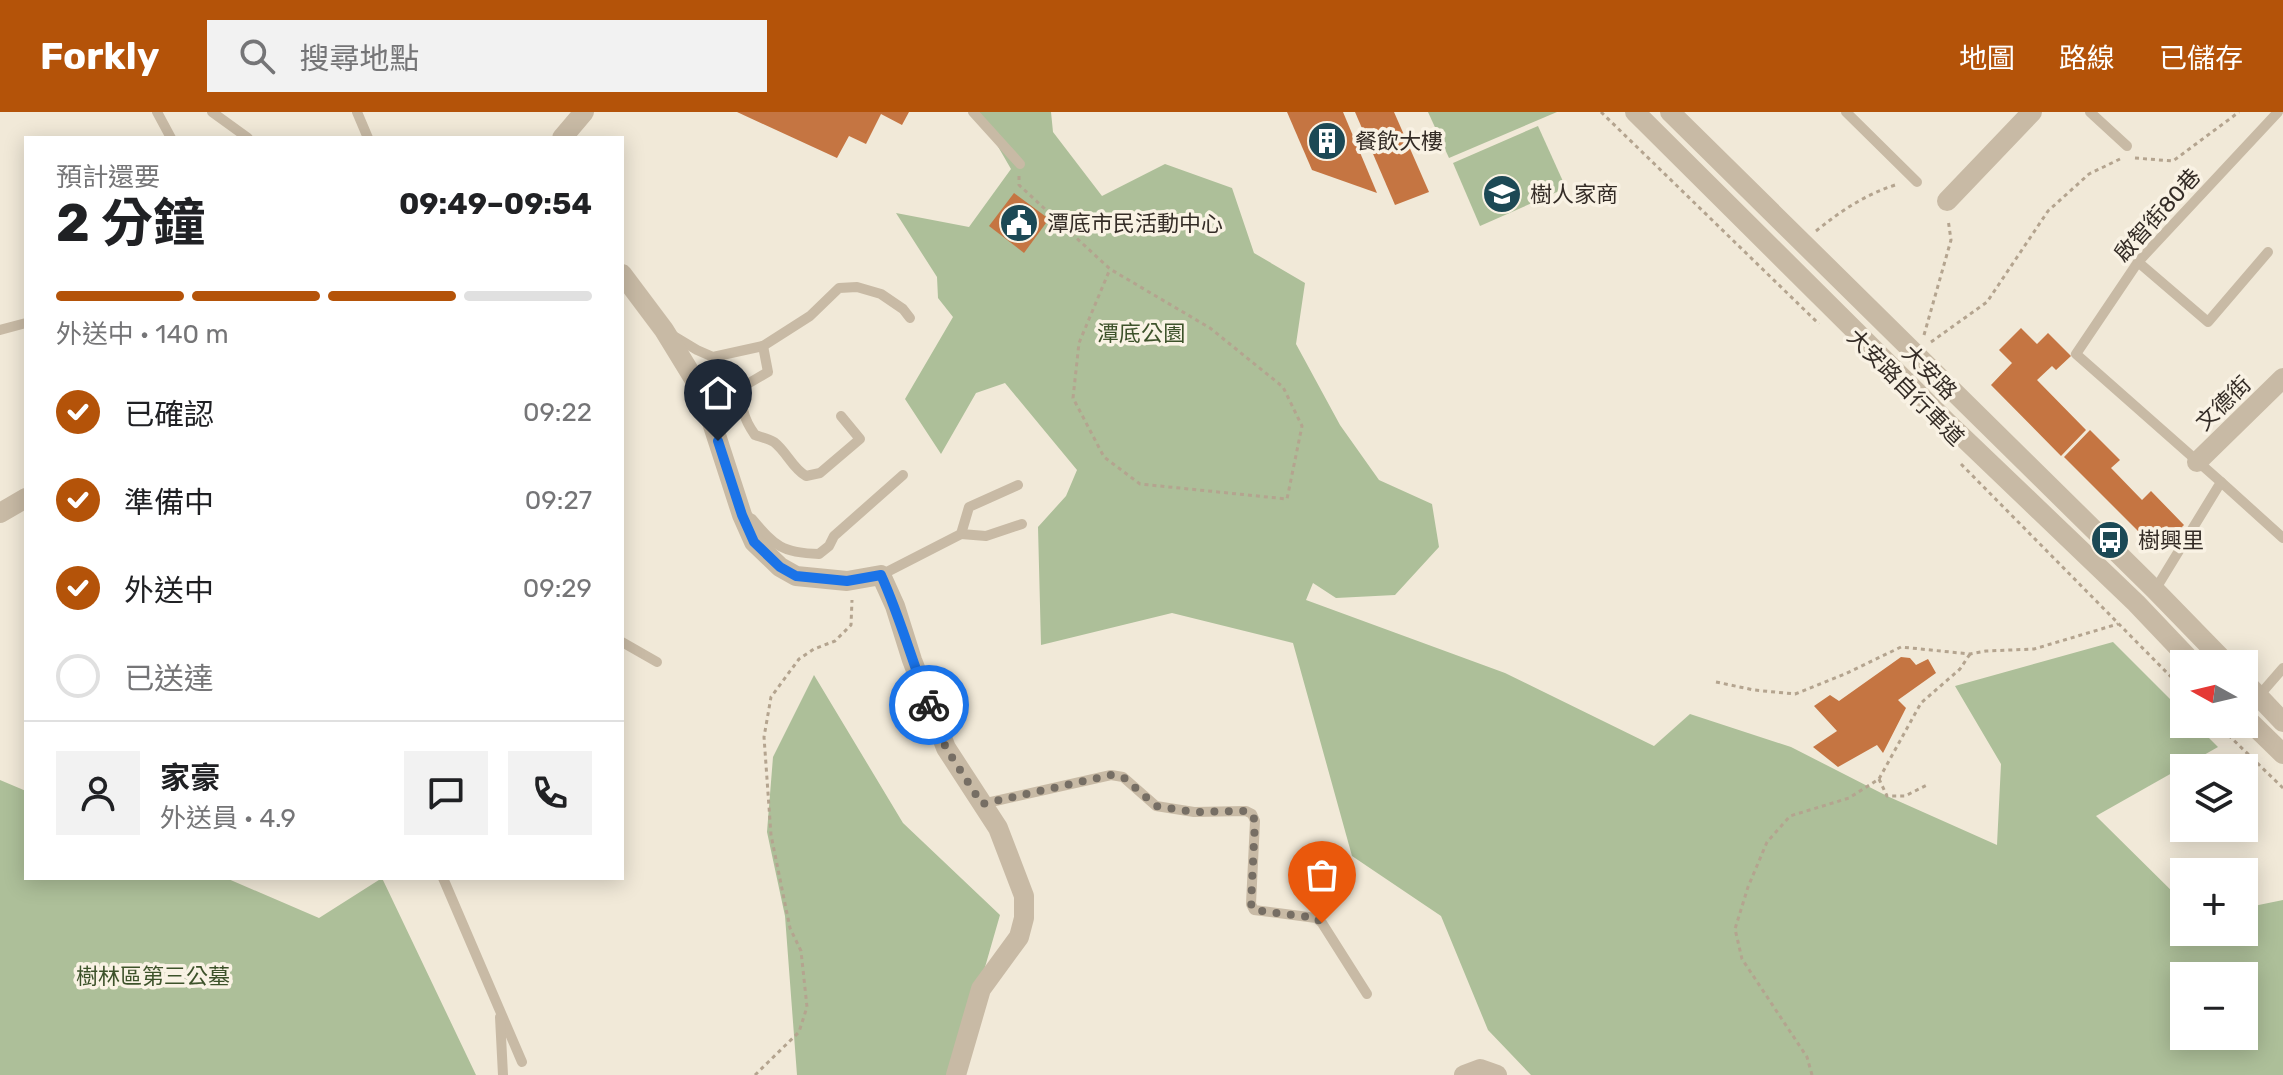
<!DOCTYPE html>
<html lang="zh-TW">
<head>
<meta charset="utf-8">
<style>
  body { margin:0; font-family:Rubik,"Noto Sans TC",sans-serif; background:#f2f2f2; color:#202124; height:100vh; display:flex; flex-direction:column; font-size:30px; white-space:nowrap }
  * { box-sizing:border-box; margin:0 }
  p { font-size:26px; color:#757577 }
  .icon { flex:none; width:44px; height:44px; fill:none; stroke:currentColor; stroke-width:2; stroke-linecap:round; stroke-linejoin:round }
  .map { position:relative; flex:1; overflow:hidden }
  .panel { position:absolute; left:24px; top:24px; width:600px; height:744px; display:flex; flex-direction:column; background:#fff; border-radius:0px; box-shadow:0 4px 20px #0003 }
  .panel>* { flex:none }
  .needle { width:52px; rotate:278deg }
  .tools { position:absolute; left:2170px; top:538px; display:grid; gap:16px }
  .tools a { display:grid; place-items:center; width:88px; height:88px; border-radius:0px; background:#fff; box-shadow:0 4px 20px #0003; font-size:40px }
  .pin { position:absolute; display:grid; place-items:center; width:68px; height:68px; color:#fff; margin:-82px -34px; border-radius:50% 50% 50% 0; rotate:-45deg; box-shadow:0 0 8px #0007 }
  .pin .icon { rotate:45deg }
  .courier { position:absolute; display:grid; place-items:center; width:80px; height:80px; margin:-40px; border:6px solid #1a73e8; border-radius:50%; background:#fff; color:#222; box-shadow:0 2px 10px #0007 }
  .overview em { font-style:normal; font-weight:700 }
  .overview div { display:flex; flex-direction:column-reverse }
  .overview { display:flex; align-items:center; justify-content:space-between; height:136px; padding:0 32px }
  h1 { font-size:52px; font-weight:700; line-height:60px }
  .bar { display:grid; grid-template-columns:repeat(4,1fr); gap:12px 8px; align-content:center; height:96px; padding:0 32px }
  .bar i { height:10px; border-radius:6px; background:#e0e0e0 }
  .bar .selected { background:#b45309 }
  .bar p { grid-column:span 4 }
  .line { display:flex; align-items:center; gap:20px; padding:0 32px; border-top:2px solid #e0e0e0 }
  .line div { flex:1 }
  .round { display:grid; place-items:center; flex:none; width:84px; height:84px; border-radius:0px; background:#f2f2f2 }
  ol { padding:0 32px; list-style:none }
  li { display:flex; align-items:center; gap:24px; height:88px }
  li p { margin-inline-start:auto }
  li .icon { padding:8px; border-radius:50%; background:#b45309; color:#fff; stroke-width:4 }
  li:last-child { color:#757577 }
  li i { width:44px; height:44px; border:4px solid #e0e0e0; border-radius:50% }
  header { display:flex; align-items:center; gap:48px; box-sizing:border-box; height:112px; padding:0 40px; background:#b45309; color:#fff }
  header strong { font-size:38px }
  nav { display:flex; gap:44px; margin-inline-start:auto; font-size:28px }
  .search { width:560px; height:72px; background:#f2f2f2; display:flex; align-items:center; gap:20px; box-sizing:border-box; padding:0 28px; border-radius:0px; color:#757577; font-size:30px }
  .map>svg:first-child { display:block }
</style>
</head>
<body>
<header>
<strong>Forkly</strong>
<div class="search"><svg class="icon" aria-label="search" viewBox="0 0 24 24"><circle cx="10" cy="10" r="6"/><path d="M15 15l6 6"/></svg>搜尋地點</div>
<nav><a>地圖</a><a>路線</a><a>已儲存</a></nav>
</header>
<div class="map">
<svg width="2283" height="963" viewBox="0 0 2283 963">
  <rect width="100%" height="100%" fill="#f1e9d8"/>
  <!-- green -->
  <g fill="#adbf99" fill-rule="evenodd">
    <path d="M978 0H1051L1053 20 1102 84 1165 52 1232 76 1254 141 1305 171 1296 232 1340 313 1379 368 1432 392 1439 435 1395 483 1336 486 1313 471 1306 488 1505 561 1654 634 1690 602 1791 635 1887 684 1997 733 2001 652 1955 574 2113 530 2184 601V612H2195L2218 635 2096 704 2184 791V820H2244V796L2283 788V963H1531L1488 918 1441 804 1352 744 1293 531 1172 501 1041 533 1038 415 1066 384 1077 358 1005 271 976 281 941 342 905 287 953 205 938 186 937 165 896 101 969 115 1011 57ZM2184 864H2244V924H2184Z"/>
    <path d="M1428 0H1557L1449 46Z"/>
    <path d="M1538 14 1566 76 1480 114 1453 51Z"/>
    <path d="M814 563 903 711 1000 803 954 963H797L785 804 767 720 773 645Z"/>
    <path d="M0 668 26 679V766H226L319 806 382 766 476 963H0Z"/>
  </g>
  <!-- building -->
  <g fill="#c57542">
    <path d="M737 0H909L902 13 881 2 866 32 849 24 837 46Z"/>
    <path d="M1287 0H1343L1377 81 1312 58Z"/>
    <path d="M1355 0H1394L1429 80 1395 93Z"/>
    <path d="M1014 81 1049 107 1024 141 989 114Z"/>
    <path d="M2021 216 2037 232 2048 221 2071 244 2056 258 2052 254 2037 268 2086 318 2061 344 1991 273 2012 251 1999 238Z"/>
    <path d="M2090 318 2120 348 2111 356 2142 388 2151 379 2184 413 2158 439 2064 345Z"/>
    <path d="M1901 545 1910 546 1916 553 1928 547 1936 561 1898 588 1906 596 1883 641 1877 633 1838 655 1813 635 1837 619 1814 594 1830 583 1839 589Z"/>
  </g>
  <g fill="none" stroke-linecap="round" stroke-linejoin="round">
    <!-- path -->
    <g stroke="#b4a48f" stroke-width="3" stroke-dasharray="4 4" stroke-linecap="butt">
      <path d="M1601 0 1819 212"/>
      <path d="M2135 46 2173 49 2239 0"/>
      <path d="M1019 64V73L1110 157 1210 216 1283 275 1302 314 1287 387 1140 372 1104 345 1073 286 1079 231 1110 157"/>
      <path d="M1816 119C1842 98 1866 82 1898 72"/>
      <path d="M1924 223 1951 128 1948 107"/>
      <path d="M1931 230 1987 190 2048 99 2089 62 2120 47"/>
      <path d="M1961 352 2184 578"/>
      <path d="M1716 570 1754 578 1795 582 1845 562 1901 535 1970 542 1986 539 2034 537 2118 512"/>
      <path d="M2217 612 2283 676"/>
      <path d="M1879 667 1887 684H1905L1927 673"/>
      <path d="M755 963 799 920 807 895 801 839 790 816 771 723 764 625 771 585 799 547 814 537 835 529 851 513 852 488"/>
      <path d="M1812 963 1807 945 1742 847 1735 817 1748 775 1767 730 1790 704 1849 686 1879 667 1921 591 1960 557 1970 542"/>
    </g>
    <!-- service -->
    <g stroke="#c8baa5" stroke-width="10">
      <path d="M157 0 171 26"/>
      <path d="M212 0 248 26"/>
      <path d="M357 0 368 26"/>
      <path d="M973 0 1020 52"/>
      <path d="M1846 0 1917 70"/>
      <path d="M2090 0 2127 34"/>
      <path d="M2138 150 2208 210 2268 140"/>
      <path d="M0 218 26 211"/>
      <path d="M672 223 697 238 713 245 763 234 810 204 839 176 857 175 881 182 903 197 910 206"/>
      <path d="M763 234 768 260 744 274C740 294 743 306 755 323 761 325 769 327 774 330 787 340 792 356 806 364L820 361 860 327 841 304"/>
      <path d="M2221 370 2283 426"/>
      <path d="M748 405 752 407C775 434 782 441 819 442L829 434 834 424 903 363"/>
      <path d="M961 422 986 424 1022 412"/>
      <path d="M881 463 961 422 969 395 1018 373"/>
      <path d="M2155 478 2221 370 2076 242 2138 150 2278 0"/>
      <path d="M622 530 657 550"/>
      <path d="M2244 601 2283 556"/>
      <path d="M982 692 1111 663 1123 665 1156 694 1194 700 1246 699 1252 702 1255 709 1251 792 1254 798 1316 806 1322 811 1367 882"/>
      <path d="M443 766 522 950"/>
      <path d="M500 905 503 963"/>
    </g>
    <!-- minor -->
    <g stroke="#c8baa5" stroke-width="20">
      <path d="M1947 89 2032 0"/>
      <path d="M622 162 664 218 702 280 742 403 754 430 780 455 796 464 847 469 881 463 895 494 912 548 946 636 998 716 1024 784V806L1019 825 981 877 956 963"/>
      <path d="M2197 350 2283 266"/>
      <path d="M1464 963 1480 957 1497 963"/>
    </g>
    <!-- tertiary -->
    <g stroke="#c8baa5" stroke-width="20">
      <path d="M1635 0 1948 311 2136 491 2194 552"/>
      <path d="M1670 0 2155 478 2227 552"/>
      <path d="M562 26 584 0"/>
      <path d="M0 401 26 386"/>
      <path d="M2244 569 2283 610"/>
      <path d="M2244 604 2283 642"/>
    </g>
  </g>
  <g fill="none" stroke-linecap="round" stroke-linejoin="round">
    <!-- done -->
    <path stroke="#766e64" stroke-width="8" stroke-dasharray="0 14.4" d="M929 593 946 636 982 692 1111 663 1123 665 1156 694 1194 700 1246 699 1252 702 1255 709 1251 792 1254 798 1316 806 1322 811"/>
    <!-- route -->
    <path stroke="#1a73e8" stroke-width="10" d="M718 329 742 403 754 430 780 455 796 464 847 469 881 463C900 505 912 549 929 593"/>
  </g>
  <!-- icons -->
  <defs>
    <g id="building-disc" transform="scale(2)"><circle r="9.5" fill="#1c4955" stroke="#f9f2e4"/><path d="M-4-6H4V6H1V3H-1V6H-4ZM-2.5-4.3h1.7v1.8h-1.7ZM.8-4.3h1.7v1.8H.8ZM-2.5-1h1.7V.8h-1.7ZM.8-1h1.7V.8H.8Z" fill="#fff"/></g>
    <g id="school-disc" transform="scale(2)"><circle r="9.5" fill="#1c4955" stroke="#f9f2e4"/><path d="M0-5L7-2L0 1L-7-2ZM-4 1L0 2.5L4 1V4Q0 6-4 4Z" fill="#fff"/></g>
    <g id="civic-disc" transform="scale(2)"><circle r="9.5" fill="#1c4955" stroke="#f9f2e4"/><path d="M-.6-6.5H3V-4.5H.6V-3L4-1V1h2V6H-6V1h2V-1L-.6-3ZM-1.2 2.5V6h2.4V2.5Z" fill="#fff"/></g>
    <g id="bus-disc" transform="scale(2)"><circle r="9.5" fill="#1c4955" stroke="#f9f2e4"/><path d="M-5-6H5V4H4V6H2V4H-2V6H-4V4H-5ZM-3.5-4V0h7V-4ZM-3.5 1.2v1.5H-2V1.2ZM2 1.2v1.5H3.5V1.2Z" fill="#fff"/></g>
  </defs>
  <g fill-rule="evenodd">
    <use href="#building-disc" x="1327" y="29"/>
    <use href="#school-disc" x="1502" y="82"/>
    <use href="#civic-disc" x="1019" y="111"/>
    <use href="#bus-disc" x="2110" y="428"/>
  </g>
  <g text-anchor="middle" stroke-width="7" stroke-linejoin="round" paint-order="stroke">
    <!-- poi labels -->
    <g font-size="22" fill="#342c26" stroke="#f9f2e4" text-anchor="start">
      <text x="1355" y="37">餐飲大樓</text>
      <text x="1530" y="90">樹人家商</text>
      <text x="1047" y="119">潭底市民活動中心</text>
      <text x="2138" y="436">樹興里</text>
    </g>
    <!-- street labels -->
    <g font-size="22" fill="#342c26" stroke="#f9f2e4">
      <text transform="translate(2157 103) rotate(-48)" y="8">啟智街80巷</text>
      <text transform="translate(1930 260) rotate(45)" y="8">大安路</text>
      <text transform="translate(1906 275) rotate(45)" y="8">大安路自行車道</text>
      <text transform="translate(2223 291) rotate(-44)" y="8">文德街</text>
    </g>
    <!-- park labels -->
    <g font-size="22" fill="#3d522a" stroke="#f9f2e4">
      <text x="1141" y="229">潭底公園</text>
      <text x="153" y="872">樹林區第三公墓</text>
    </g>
  </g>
</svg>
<div class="tools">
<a><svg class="needle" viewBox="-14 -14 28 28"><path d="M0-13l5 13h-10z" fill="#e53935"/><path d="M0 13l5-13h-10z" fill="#757577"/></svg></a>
<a><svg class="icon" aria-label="layers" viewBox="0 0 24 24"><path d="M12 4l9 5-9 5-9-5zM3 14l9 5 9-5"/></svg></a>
<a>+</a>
<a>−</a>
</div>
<div class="pin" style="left:1322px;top:811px;background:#ea580c"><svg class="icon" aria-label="bag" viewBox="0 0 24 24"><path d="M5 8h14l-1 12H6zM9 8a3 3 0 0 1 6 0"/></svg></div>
<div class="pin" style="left:718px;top:329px;background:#1f2937"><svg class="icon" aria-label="home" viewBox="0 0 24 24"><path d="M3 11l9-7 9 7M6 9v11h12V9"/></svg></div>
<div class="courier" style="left:929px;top:593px"><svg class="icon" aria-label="bike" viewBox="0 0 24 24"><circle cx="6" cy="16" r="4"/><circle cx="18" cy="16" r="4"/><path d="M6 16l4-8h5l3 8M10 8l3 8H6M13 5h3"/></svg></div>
<section class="panel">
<div class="overview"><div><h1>2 分鐘</h1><p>預計還要</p></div><em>09:49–09:54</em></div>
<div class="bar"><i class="selected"></i><i class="selected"></i><i class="selected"></i><i></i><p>外送中 · 140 m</p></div>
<ol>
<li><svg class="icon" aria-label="check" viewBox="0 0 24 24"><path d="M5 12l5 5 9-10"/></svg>已確認<p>09:22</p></li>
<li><svg class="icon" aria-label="check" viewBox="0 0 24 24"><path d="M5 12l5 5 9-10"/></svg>準備中<p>09:27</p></li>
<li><svg class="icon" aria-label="check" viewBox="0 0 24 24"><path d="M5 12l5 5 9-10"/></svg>外送中<p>09:29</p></li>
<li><i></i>已送達</li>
</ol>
<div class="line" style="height:144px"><a class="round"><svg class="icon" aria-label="person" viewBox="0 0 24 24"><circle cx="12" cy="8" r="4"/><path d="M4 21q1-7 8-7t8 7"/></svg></a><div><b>家豪</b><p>外送員 · 4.9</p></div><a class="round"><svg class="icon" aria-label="chat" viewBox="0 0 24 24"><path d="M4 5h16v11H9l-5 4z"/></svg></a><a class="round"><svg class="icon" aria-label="phone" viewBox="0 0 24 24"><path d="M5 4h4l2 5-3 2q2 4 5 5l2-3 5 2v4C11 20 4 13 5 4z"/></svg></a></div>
</section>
</div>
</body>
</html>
